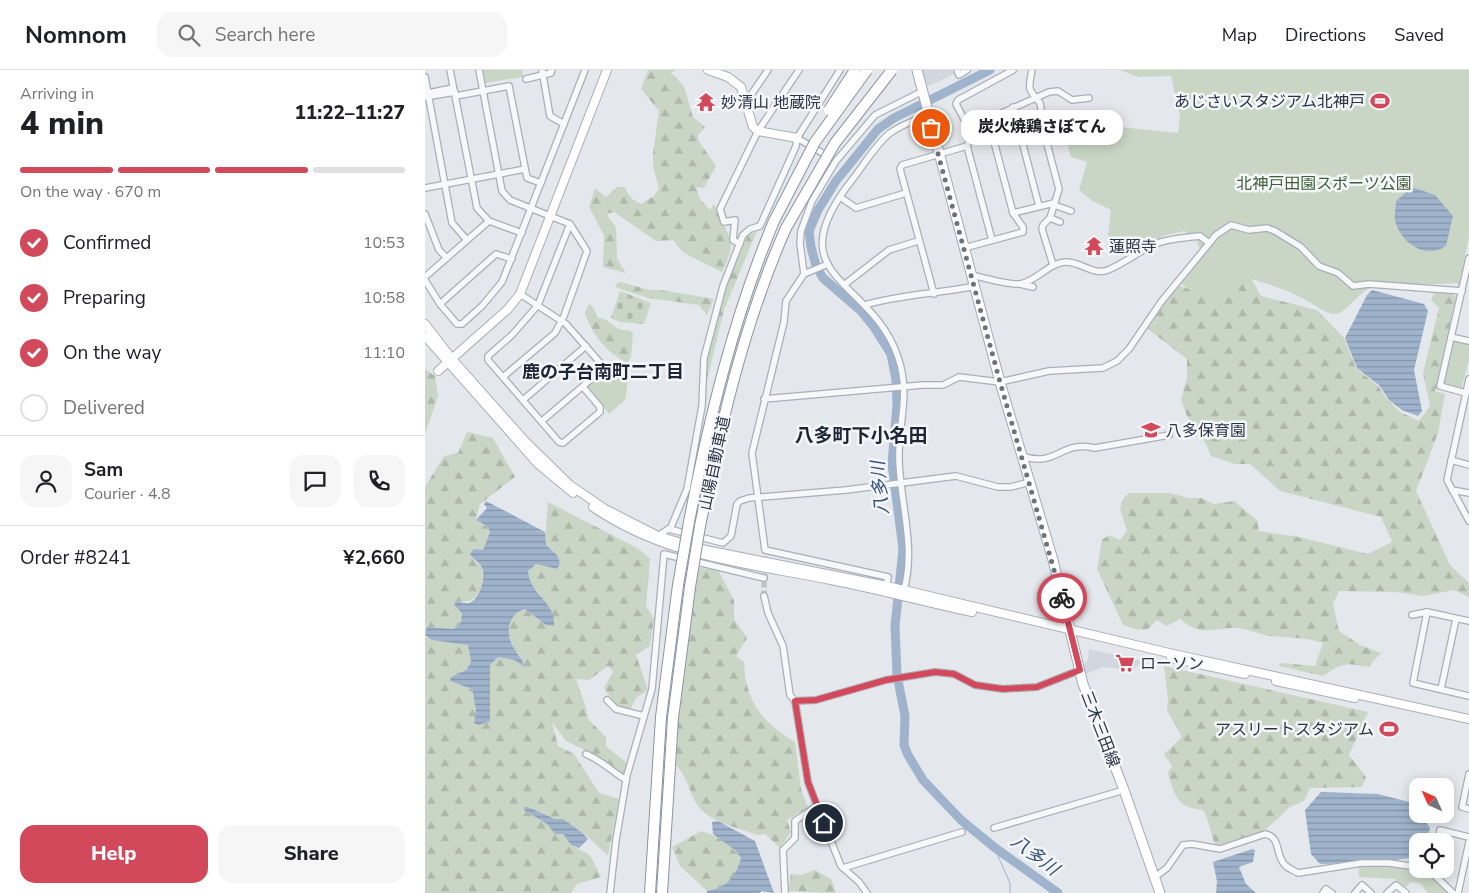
<!DOCTYPE html>
<html lang="en">
<head>
<meta charset="utf-8">
<style>
  body { margin:0; font-family:"Nunito Sans","Noto Sans JP",sans-serif; background:#f6f6f6; color:#202124; height:100vh; display:flex; flex-direction:column; font-size:19px; white-space:nowrap }
  * { box-sizing:border-box; margin:0 }
  p { font-size:16px; color:#757577 }
  .icon { flex:none; width:28px; height:28px; fill:none; stroke:currentColor; stroke-width:2; stroke-linecap:round; stroke-linejoin:round }
  .map { position:relative; flex:1; overflow:hidden }
  .drawer { display:flex; flex-direction:column; background:#fff; width:425px }
  .drawer>* { flex:none }
  .needle { width:32px; rotate:315deg }
  .buttons { position:absolute; left:984px; top:708px; display:grid; gap:10px }
  .buttons a { display:grid; place-items:center; width:45px; height:45px; border-radius:10px; background:#fff; box-shadow:0 2px 12px #0003; font-size:25px }
  .pin { position:absolute; display:grid; place-items:center; width:42px; height:42px; color:#fff; margin:-21px; border:2px solid #fff; border-radius:50%; box-shadow:0 1px 5px #0007 }
  .courier { position:absolute; display:grid; place-items:center; width:50px; height:50px; margin:-25px; border:4px solid #d1495b; border-radius:50%; background:#fff; color:#222; box-shadow:0 1px 6px #0007 }
  .bubble { position:absolute; height:35px; border-radius:15px; background:#fff; box-shadow:0 2px 12px #0003; font-size:16px; font-weight:800; line-height:35px; text-align:center }
  .overview em { font-style:normal; font-weight:800 }
  .overview div { display:flex; flex-direction:column-reverse }
  .overview { display:flex; align-items:center; justify-content:space-between; height:85px; padding:0 20px }
  h1 { font-size:32px; font-weight:800; line-height:38px }
  .bar { display:grid; grid-template-columns:repeat(4,1fr); gap:8px 5px; align-content:center; height:60px; padding:0 20px }
  .bar i { height:6px; border-radius:4px; background:#e0e0e0 }
  .bar .current { background:#d1495b }
  .bar p { grid-column:span 4 }
  .line { display:flex; align-items:center; gap:12px; padding:0 20px; border-top:1px solid #e0e0e0 }
  .line div { flex:1 }
  .round { display:grid; place-items:center; flex:none; width:52px; height:52px; border-radius:15px; background:#f6f6f6 }
  ol { padding:0 20px; list-style:none }
  li { display:flex; align-items:center; gap:15px; height:55px }
  li p { margin-inline-start:auto }
  li .icon { padding:5px; border-radius:50%; background:#d1495b; color:#fff; stroke-width:4 }
  li:last-child { color:#757577 }
  li i { width:28px; height:28px; border:2px solid #e0e0e0; border-radius:50% }
  .primary-button { display:flex; gap:10px; margin-top:auto; padding:10px 20px }
  .primary-button a { flex:1; height:58px; border-radius:15px; background:#d1495b; color:#fff; font-size:20px; font-weight:800; line-height:58px; text-align:center }
  .primary-button a+a { background:#f6f6f6; color:#202124 }
  header { display:flex; align-items:center; gap:30px; box-sizing:border-box; height:70px; padding:0 25px; background:#fff; border-bottom:1px solid #e0e0e0 }
  header strong { font-size:24px }
  nav { display:flex; gap:28px; margin-inline-start:auto; font-size:18px }
  .search { width:350px; height:45px; background:#f6f6f6; display:flex; align-items:center; gap:12px; box-sizing:border-box; padding:0 18px; border-radius:15px; color:#757577; font-size:19px }
  main { display:flex; flex:1; min-height:0 }
  .map>svg:first-child { display:block }
</style>
</head>
<body>
<header>
<strong>Nomnom</strong>
<div class="search"><svg class="icon" aria-label="search" viewBox="0 0 24 24"><circle cx="10" cy="10" r="6"/><path d="M15 15l6 6"/></svg>Search here</div>
<nav><a>Map</a><a>Directions</a><a>Saved</a></nav>
</header>
<main>
<section class="drawer">
<div class="overview"><div><h1>4 min</h1><p>Arriving in</p></div><em>11:22–11:27</em></div>
<div class="bar"><i class="current"></i><i class="current"></i><i class="current"></i><i></i><p>On the way · 670 m</p></div>
<ol>
<li><svg class="icon" aria-label="check" viewBox="0 0 24 24"><path d="M5 12l5 5 9-10"/></svg>Confirmed<p>10:53</p></li>
<li><svg class="icon" aria-label="check" viewBox="0 0 24 24"><path d="M5 12l5 5 9-10"/></svg>Preparing<p>10:58</p></li>
<li><svg class="icon" aria-label="check" viewBox="0 0 24 24"><path d="M5 12l5 5 9-10"/></svg>On the way<p>11:10</p></li>
<li><i></i>Delivered</li>
</ol>
<div class="line" style="height:90px"><a class="round"><svg class="icon" aria-label="person" viewBox="0 0 24 24"><circle cx="12" cy="8" r="4"/><path d="M4 21q1-7 8-7t8 7"/></svg></a><div><b>Sam</b><p>Courier · 4.8</p></div><a class="round"><svg class="icon" aria-label="chat" viewBox="0 0 24 24"><path d="M4 5h16v11H9l-5 4z"/></svg></a><a class="round"><svg class="icon" aria-label="phone" viewBox="0 0 24 24"><path d="M5 4h4l2 5-3 2q2 4 5 5l2-3 5 2v4C11 20 4 13 5 4z"/></svg></a></div>
<div class="line" style="height:65px"><div>Order #8241</div><b>¥2,660</b></div>
<div class="primary-button"><a>Help</a><a>Share</a></div>
</section>
<div class="map">
<svg width="1044" height="823" viewBox="0 0 1044 823">
  <defs>
    <pattern id="forest-firs" width="22" height="20" patternUnits="userSpaceOnUse" patternTransform="scale(1.25)"><rect width="22" height="20" fill="#c9d6c5"/><path d="M5 1l3.5 6h-7zM16 11l3.5 6h-7z" fill="#adb8ab"/></pattern>
    <pattern id="cemetery-stones" width="16" height="16" patternUnits="userSpaceOnUse" patternTransform="scale(1.25)"><rect width="16" height="16" fill="#c9d6c5"/><path d="M2 7V4a2 2 0 0 1 4 0v3zM10 15v-3a2 2 0 0 1 4 0v3z" fill="#adb8ab"/></pattern>
    <pattern id="water-rules" width="6" height="5" patternUnits="userSpaceOnUse" patternTransform="scale(1.25)"><rect width="6" height="5" fill="#9fb4cc"/><path d="M0 2.5h6" fill="none" stroke="#8293a7"/></pattern>
  </defs>
  <rect width="100%" height="100%" fill="#e4e7ec"/>
  <!-- built -->
  <g fill="#d2d6de">
    <path d="M497 0H527L529 4 502 17Z"/>
    <path d="M664 579 718 591 707 600 678 597 661 604 658 595 663 590Z"/>
  </g>
  <!-- forest -->
  <g fill="url(#forest-firs)">
    <path d="M223 0H250L246 3 259 16 268 47 280 57 273 65V70L291 96 279 118 271 117 275 129 285 140 289 134C302 168 315 166 297 202L259 183 248 170 231 171 189 142 181 144 191 157 192 189 201 203 178 197 179 165 164 137 170 118 181 127 192 117H199L207 129 216 134 229 126 234 119 228 96V82L234 41 216 19Z"/>
    <path d="M332 161 299 240 277 330 280 284 296 226 323 165Z"/>
    <path d="M817 192 836 226 892 240 919 268 931 298 954 317 962 329 975 342 994 351 1005 336 998 303 1014 238 1006 230 1009 223H1026L1031 227 1010 321 1020 324 1013 363 991 421 1025 495 1044 513V527L1029 520 998 526 972 522 914 521 908 534 914 561 935 575 956 583 947 592 945 597 923 594 912 597 898 606 854 596 855 593 890 596 898 573C877 567 864 568 844 566 833 564 821 558 810 558 787 558 775 567 755 549L742 556 732 550 723 559 714 560 698 555 672 499 677 470 684 465 695 470 702 461 695 439 698 429 704 423H744L764 428H776L789 434 809 431 832 450 834 461 874 467 943 484 967 472 956 447 855 421 825 394H810L786 386 781 374 762 346 756 330 762 307V289L723 259 752 215 760 218Z"/>
    <path d="M193 212C207 214 225 222 236 220L289 229 282 245 274 235 223 228 190 217Z"/>
    <path d="M164 234 168 237 173 248C183 249 184 253 192 258 198 262 203 258 208 263L206 287 202 293C181 282 167 265 160 243Z"/>
    <path d="M0 299 10 306 13 326 0 364Z"/>
    <path d="M42 362 68 368 90 407 55 434 51 450 62 456 65 462 58 480 49 479 48 489 57 497C59 516 55 535 32 531L29 535 37 543 36 552 30 559 2 557 0 565V417L19 386 33 383Z"/>
    <path d="M123 432 214 479 225 489 221 536 229 549 225 576 211 585 223 620 211 628 205 640 190 634 179 618 188 602 183 596 164 610 151 609C155 623 162 635 163 649L181 667V676L202 693 198 705 170 685 141 671 127 652 133 676 149 684 174 723 194 729 183 786 160 764 146 757 138 749H130L103 737 99 740 122 754 130 764H138L146 775 165 785 176 807 152 814 146 823H0V567L43 575 46 591 41 600 26 607 25 611 47 619 54 655 65 651V595L73 587 89 590 100 596C98 587 91 583 87 575 80 559 83 544 100 539L121 555H129L119 531 104 512 103 501 111 494 132 499V485L121 475 120 470Z"/>
    <path d="M274 498 293 500 309 530V549L322 568 311 586 319 592C320 631 337 652 370 672L376 719 383 738 362 750 366 762 355 778 340 764 333 765C314 758 286 753 273 736 264 723 263 707 251 695L253 627Z"/>
    <path d="M739 596 943 642 924 685 941 707 937 717 885 718 879 731 865 737 839 761 791 776C785 764 785 751 778 740 751 737 750 726 743 703L747 696 739 684 757 667 742 640 743 629Z"/>
    <path d="M276 761C293 766 305 774 316 788 311 808 303 818 282 821L255 796 247 777Z"/>
    <path d="M390 800 406 809 411 823 363 821 366 804 376 805Z"/>
  </g>
  <!-- cemetery -->
  <path fill="url(#cemetery-stones)" d="M195 221 226 233 219 254 195 252 186 248Z"/>
  <!-- park -->
  <g fill="#c9d6c5">
    <path d="M57 0H97L98 7 59 13Z"/>
    <path d="M695 0H1044V166L1034 216 1032 213 948 217C933 222 921 243 911 244 902 244 894 238 886 233 863 219 836 212 810 204L806 228 772 226 750 209 775 179 771 169 759 161 738 166 703 182 682 176 686 140 666 130 654 120 662 92 646 87 640 66 648 58 661 59 684 56 753 63 755 46 746 6 713 7Z"/>
    <path d="M1027 270 1044 274V290L1036 320 1018 316 1016 313Z"/>
    <path d="M187 290 204 305 200 330 184 344 162 316 183 298 182 296Z"/>
    <path d="M934 795H959L1002 800 1026 823H1003L995 813 986 812 980 818 970 809 934 807Z"/>
  </g>
  <!-- water -->
  <g fill="url(#water-rules)">
    <path d="M987 117 1010 125 1028 146 1021 176C1001 190 975 173 970 150 969 145 971 137 971 131Z"/>
    <path d="M947 220 999 234 1003 241 989 300 997 341 993 346 977 340 964 330 955 316 932 298 920 268 942 225Z"/>
    <path d="M61 431 120 462 121 475 132 485 135 493 132 499 111 494 103 501C105 526 131 531 129 556L121 555 100 539C83 544 80 561 88 577 92 585 98 588 100 597L89 590 73 587 65 595V651L54 655 49 653 51 640 47 619 25 611 26 607 41 600 46 592 43 575 7 570 0 565 2 557 30 559 36 552 37 543 29 535 32 531C36 532 41 534 44 533 55 530 62 505 56 496 53 491 48 489 45 484L49 479 58 480 65 462 62 456 51 450 62 438 59 434Z"/>
    <path d="M896 722 953 724 992 734V744H996L1005 758 1001 771H992V787L957 792 895 794 886 784 880 740Z"/>
    <path d="M100 737H103L130 749H138C146 756 158 761 163 769L154 778 146 775 138 764H130L122 754 99 740Z"/>
    <path d="M293 751 330 771 349 823 337 821 334 823H282V821C301 818 311 807 316 788L310 780 288 764 287 752Z"/>
    <path d="M827 779 830 780 828 792 814 797 821 814 831 823H791L792 811 788 792Z"/>
  </g>
  <g fill="none" stroke-linecap="round" stroke-linejoin="round">
    <!-- stream -->
    <path stroke="#9fb4cc" stroke-width="1" d="M569 777 585 813V823"/>
    <!-- river -->
    <path stroke="#9fb4cc" stroke-width="9" d="M565 0 469 48 453 59 411 111 393 140 384 161 386 177 391 196 398 208 435 240 449 257 466 284 471 310 472 335 467 394 478 479 470 556 472 605 480 646 479 675 483 685 498 710 536 750 569 777 633 823"/>
    <!-- street-tunnel -->
    <path stroke="#bfc3cb" stroke-width="5.5" stroke-dasharray="5.5 3" stroke-linecap="butt" d="M339 526 340 480"/>
    <!-- street casing -->
    <g stroke="#a9aeb7" stroke-width="8">
      <g id="street">
        <path d="M25 0 52 138 64 151 97 163"/>
        <path d="M54 0 77 121 85 130 145 154 162 181 139 246 130 263 78 307"/>
        <path d="M117 0 125 46 139 54"/>
        <path d="M532 0 534 5 542 0"/>
        <path d="M607 0C603 20 603 19 615 33L621 70 634 119 625 148 618 155 617 159 628 195"/>
        <path d="M0 7 27 153 42 170"/>
        <path d="M101 9 126 3 127 0"/>
        <path d="M3 23 28 18"/>
        <path d="M31 26 84 16 102 108 116 113"/>
        <path d="M0 27 30 22"/>
        <path d="M321 32 343 0"/>
        <path d="M588 37 614 136"/>
        <path d="M563 49 588 143"/>
        <path d="M547 64 559 51 624 22 633 21 647 30 664 28"/>
        <path d="M372 68 404 87"/>
        <path d="M542 76 567 170"/>
        <path d="M0 118 100 99"/>
        <path d="M415 127 431 138 481 123"/>
        <path d="M629 135 646 141"/>
        <path d="M0 144 14 180 22 188"/>
        <path d="M625 148 635 152"/>
        <path d="M145 154 113 235 87 265 63 286V290L134 372 138 373 175 342V337L158 317"/>
        <path d="M315 174 308 170 310 150 299 152 295 139 333 61 374 0"/>
        <path d="M539 178 598 162V157L588 143 629 133"/>
        <path d="M379 204 403 194"/>
        <path d="M547 205C559 208 584 215 595 214 612 211 622 194 640 192 655 191 668 206 683 200 700 193 714 181 730 174 744 168 759 168 775 166L784 173"/>
        <path d="M0 207 64 151"/>
        <path d="M0 210 15 234 32 254H37L57 236 77 212 160 0"/>
        <path d="M595 214 608 217"/>
        <path d="M419 215 464 180 493 171"/>
        <path d="M95 224 141 254 178 296V299L117 351"/>
        <path d="M509 224 475 99 477 95 542 76 547 64 531 34 533 30 588 0"/>
        <path d="M15 234 71 184 87 189"/>
        <path d="M440 235C476 224 513 224 550 216"/>
        <path d="M1026 267 1044 271"/>
        <path d="M1044 309 1022 410 1044 451"/>
        <path d="M1041 323 1015 316 1044 188"/>
        <path d="M339 329 498 315H518L534 307 575 312 624 301 678 298 692 291 704 279 736 232 791 165 806 155 824 160 842 158 850 161 876 177 894 196 913 203 928 216 944 214 1037 221"/>
        <path d="M98 330 161 276"/>
        <path d="M597 386C632 398 635 370 670 378L744 365"/>
        <path d="M1026 390 1044 395"/>
        <path d="M1027 420 1044 423"/>
        <path d="M244 459 298 473 306 466 312 434 315 431 324 428 421 420 531 406 573 417H586L605 412"/>
        <path d="M233 466 246 457 262 419 277 336 279 288 298 216 318 165 325 159 335 156 371 76 372 68 415 0"/>
        <path d="M461 520 463 507 340 480 327 383 359 252 361 231 379 204 375 173 376 161 387 131 411 91 450 45 496 22"/>
        <path d="M479 520C491 476 475 433 474 389 473 352 486 326 473 287 446 207 349 209 427 110 439 95 450 75 465 63 476 55 490 50 503 45"/>
        <path d="M339 526 343 543 358 576 365 625 370 631 383 712 392 736 416 796 434 812 442 823"/>
        <path d="M1002 542 988 613 1044 626"/>
        <path d="M987 545 1002 542 1044 551"/>
        <path d="M1016 619 1031 549"/>
        <path d="M182 630 191 639 219 646"/>
        <path d="M370 631 391 630 461 610 510 602 529 604 550 615 578 619 612 617 655 600"/>
        <path d="M161 684C179 692 186 701 201 710"/>
        <path d="M1044 704 1037 737 1044 739"/>
        <path d="M569 758 699 720"/>
        <path d="M1013 771 1015 760 1044 767"/>
        <path d="M418 798 537 762"/>
        <path d="M1003 799 1028 823"/>
        <path d="M730 807 742 798 758 775 767 774 795 779 840 764C856 767 850 783 859 794 862 798 868 800 873 803L937 793H964L992 797"/>
        <path d="M185 823 191 770 202 705 227 619 239 484 339 508"/>
        <path d="M360 823 358 780 370 768V751L392 736"/>
        <path d="M898 823 901 819 907 823"/>
        <path d="M930 823 937 815 946 823"/>
        <path d="M962 823 971 815 981 823"/>
        <path d="M1033 823 1044 772"/>
      </g>
    </g>
    <!-- secondary casing -->
    <g stroke="#a9aeb7" stroke-width="10">
      <g id="secondary">
        <path d="M283 0 303 7 316 17 328 57 333 61 372 68"/>
        <path d="M0 254 27 289 99 370 145 415 180 439 233 466 281 480 462 516 744 583 1044 649"/>
        <path d="M0 266 113 394 148 423"/>
        <path d="M13 301 83 239 95 224 182 0"/>
        <path d="M168 437C241 487 321 493 406 510 453 519 500 532 547 542"/>
        <path d="M746 588 820 604"/>
        <path d="M851 611 930 628"/>
      </g>
    </g>
    <!-- primary casing -->
    <g stroke="#a3abb8" stroke-width="11">
      <path id="primary" d="M492 0 575 312 628 490 658 614 699 720 735 823"/>
    </g>
    <!-- highway casing -->
    <g stroke="#8b94a3" stroke-width="12">
      <g id="highway">
        <path d="M264 452C284 349 308 249 349 151"/>
        <path d="M275 456C296 354 319 253 361 158"/>
        <path d="M225 823 236 647 253 515"/>
        <path d="M237 823 248 648 265 517"/>
      </g>
    </g>
    <!-- street -->
    <use href="#street" stroke="#f7f8fa" stroke-width="5.5"/>
    <!-- secondary -->
    <use href="#secondary" stroke="#fff" stroke-width="8"/>
    <!-- primary -->
    <use href="#primary" stroke="#fff" stroke-width="9"/>
    <!-- highway -->
    <use href="#highway" stroke="#fff" stroke-width="10"/>
    <!-- highway-bridge casing -->
    <g stroke="#8b94a3" stroke-width="12" stroke-linecap="butt">
      <g id="highway-bridge">
        <path d="M404 40 430 0"/>
        <path d="M349 151 390 72 442 0"/>
        <path d="M361 158 410 73 467 0"/>
        <path d="M253 515 264 452"/>
        <path d="M265 517 275 456"/>
      </g>
    </g>
    <!-- highway-bridge -->
    <use href="#highway-bridge" stroke="#fff" stroke-width="10"/>
  </g>
  <g fill="none" stroke-linecap="round" stroke-linejoin="round">
    <!-- done -->
    <path stroke="#6c737f" stroke-width="5" stroke-dasharray="0 9" d="M506 58 575 312 637 528"/>
    <!-- route -->
    <path stroke="#d1495b" stroke-width="6" d="M399 753 383 712 370 631 391 630 461 610 510 602 529 604 550 615 578 619 612 617 655 600 637 528"/>
  </g>
  <!-- icons -->
  <defs>
    <g id="stadium-bare" transform="scale(1.5)"><path d="M0-5a6.5 5 0 1 0 0 10a6.5 5 0 1 0 0-10ZM-3.5-1.8h7v3.6h-7Z" fill="#d1495b" stroke="#f4f6f9" stroke-width="2.5" paint-order="stroke"/></g>
    <g id="temple-bare" transform="scale(1.5)"><path d="M0-6L5-2H3V0L6.5 2.5H4V6H1.5V3h-3V6H-4V2.5H-6.5L-3 0V-2H-5Z" fill="#d1495b" stroke="#f4f6f9" stroke-width="2.5" paint-order="stroke"/></g>
    <g id="school-bare" transform="scale(1.5)"><path d="M0-5L7-2L0 1L-7-2ZM-4 1L0 2.5L4 1V4Q0 6-4 4Z" fill="#d1495b" stroke="#f4f6f9" stroke-width="2.5" paint-order="stroke"/></g>
    <g id="supermarket-bare" transform="scale(1.5)"><path d="M-6-5.5h2.5l.6 2H6L4.5 2H-2.5L-4.4-4H-6ZM-1.5 3.2a1.3 1.3 0 1 0 .1 0ZM3 3.2a1.3 1.3 0 1 0 .1 0Z" fill="#d1495b" stroke="#f4f6f9" stroke-width="2.5" paint-order="stroke"/></g>
  </defs>
  <g fill-rule="evenodd">
    <use href="#stadium-bare" x="955" y="31"/>
    <use href="#temple-bare" x="281" y="32"/>
    <use href="#temple-bare" x="669" y="176"/>
    <use href="#school-bare" x="726" y="360"/>
    <use href="#supermarket-bare" x="700" y="593"/>
    <use href="#stadium-bare" x="964" y="659"/>
  </g>
  <g text-anchor="middle" stroke-width="5" stroke-linejoin="round" paint-order="stroke">
    <!-- poi labels -->
    <g font-size="16" fill="#2b3445" stroke="#f4f6f9" text-anchor="start">
      <text x="940" y="37" text-anchor="end">あじさいスタジアム北神戸</text>
      <text x="296" y="38">妙清山 地蔵院</text>
      <text x="684" y="182">蓮照寺</text>
      <text x="741" y="366">八多保育園</text>
      <text x="715" y="599">ローソン</text>
      <text x="949" y="665" text-anchor="end">アスリートスタジアム</text>
    </g>
    <!-- park labels -->
    <g font-size="16" fill="#3f6138" stroke="#f4f6f9">
      <text x="899" y="119">北神戸田園スポーツ公園</text>
    </g>
    <!-- street labels -->
    <g font-size="16" fill="#2b3445" stroke="#f4f6f9">
      <text transform="translate(289 393) rotate(-78)" y="6">山陽自動車道</text>
      <text transform="translate(676 659) rotate(69)" y="6">三木三田線</text>
    </g>
    <!-- neighbourhood labels -->
    <g font-size="18" font-weight="bold" fill="#1d2536" stroke="#f4f6f9">
      <text x="178" y="308">鹿の子台南町二丁目</text>
    </g>
    <!-- water labels -->
    <g font-size="18" font-style="italic" fill="#34527a" stroke="#f4f6f9">
      <text transform="translate(455 418) rotate(-95)" y="6">八多川</text>
      <text transform="translate(610 785) rotate(37)" y="6">八多川</text>
    </g>
    <!-- quarter labels -->
    <g font-size="19" font-weight="bold" fill="#1d2536" stroke="#f4f6f9">
      <text x="436" y="372">八多町下小名田</text>
    </g>
  </g>
</svg>
<div class="buttons">
<a><svg class="needle" viewBox="-14 -14 28 28"><path d="M0-13l5 13h-10z" fill="#e53935"/><path d="M0 13l5-13h-10z" fill="#757577"/></svg></a>
<a><svg class="icon" aria-label="locate" viewBox="0 0 24 24"><circle cx="12" cy="12" r="6"/><path d="M12 2v4M12 18v4M2 12h4M18 12h4"/></svg></a>
</div>
<div class="pin" style="left:506px;top:58px;background:#ea580c"><svg class="icon" aria-label="bag" viewBox="0 0 24 24"><path d="M5 8h14l-1 12H6zM9 8a3 3 0 0 1 6 0"/></svg></div>
<div class="pin" style="left:399px;top:753px;background:#1f2937"><svg class="icon" aria-label="home" viewBox="0 0 24 24"><path d="M3 11l9-7 9 7M6 9v11h12V9"/></svg></div>
<div class="courier" style="left:637px;top:528px"><svg class="icon" aria-label="bike" viewBox="0 0 24 24"><circle cx="6" cy="16" r="4"/><circle cx="18" cy="16" r="4"/><path d="M6 16l4-8h5l3 8M10 8l3 8H6M13 5h3"/></svg></div>
<div class="bubble" style="left:536px;top:40px;width:162px">炭火焼鶏さぼてん</div>
</div>
</main>
</body>
</html>
